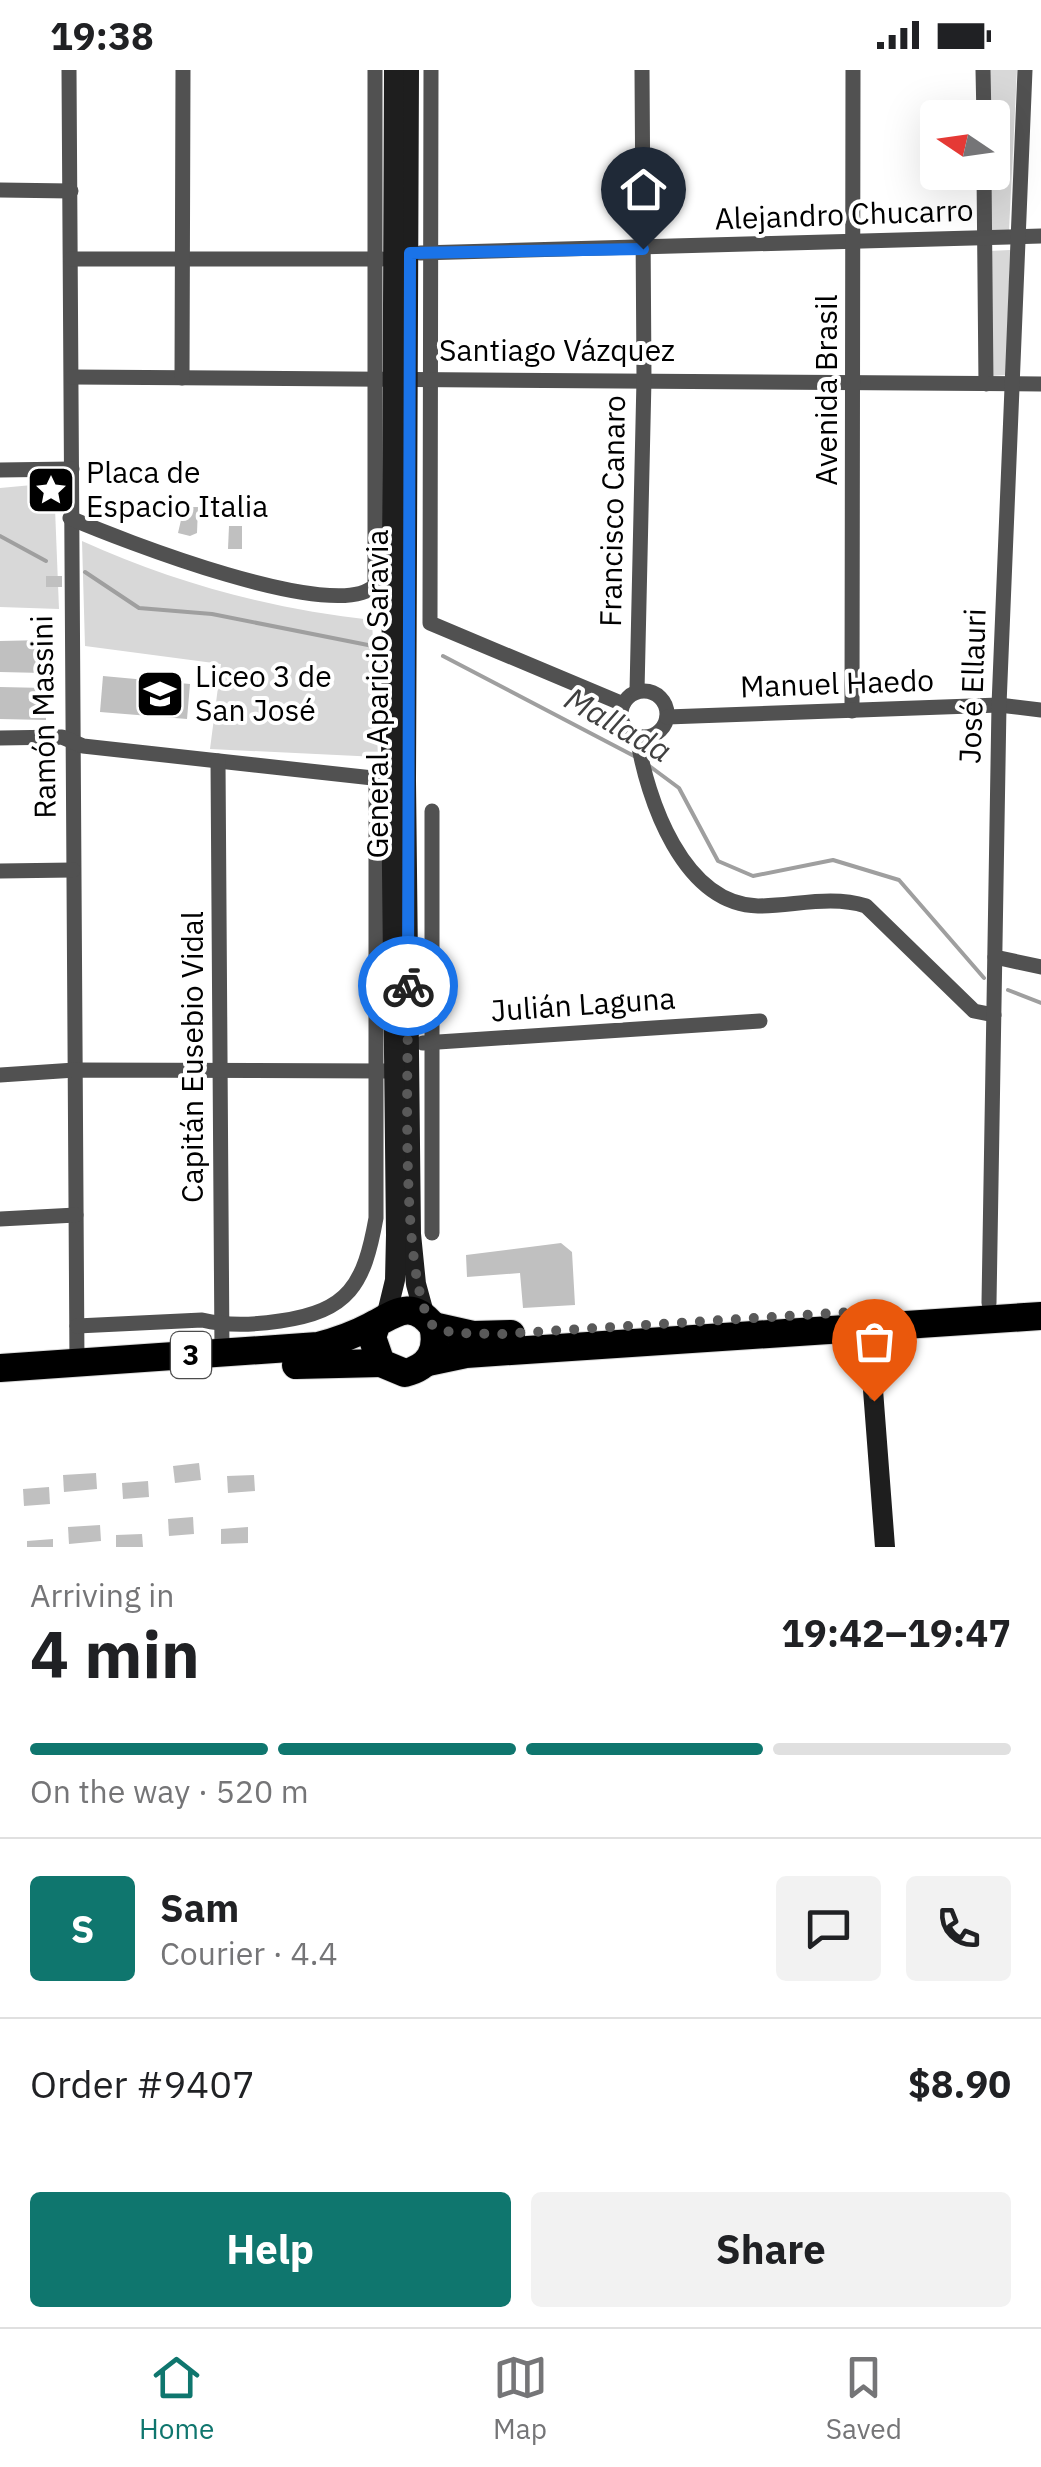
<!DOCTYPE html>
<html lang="en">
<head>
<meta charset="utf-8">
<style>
  body { margin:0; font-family:"IBM Plex Sans",sans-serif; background:#f2f2f2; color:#202124; height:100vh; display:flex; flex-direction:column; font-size:38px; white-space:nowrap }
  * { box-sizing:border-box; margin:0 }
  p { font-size:32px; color:#757577 }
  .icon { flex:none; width:55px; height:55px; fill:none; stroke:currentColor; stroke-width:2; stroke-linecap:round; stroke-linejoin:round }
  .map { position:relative; height:1477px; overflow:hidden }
  .side { display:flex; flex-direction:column; background:#fff; flex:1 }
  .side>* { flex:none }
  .needle { width:65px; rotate:283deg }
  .controls { position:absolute; left:920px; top:30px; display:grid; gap:20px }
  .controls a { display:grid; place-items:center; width:90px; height:90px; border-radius:10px; background:#fff; box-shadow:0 10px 40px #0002; font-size:50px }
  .pin { position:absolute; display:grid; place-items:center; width:85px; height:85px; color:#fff; margin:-102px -42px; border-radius:50% 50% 50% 0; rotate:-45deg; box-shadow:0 0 10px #0007 }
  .pin .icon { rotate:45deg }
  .courier { position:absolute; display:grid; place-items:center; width:100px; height:100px; margin:-50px; border:8px solid #1a73e8; border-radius:50%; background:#fff; color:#222; box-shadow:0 2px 12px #0007 }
  .overview em { font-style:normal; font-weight:800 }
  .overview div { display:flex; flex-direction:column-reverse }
  .overview { display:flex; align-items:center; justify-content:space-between; height:170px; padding:0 30px }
  h1 { font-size:65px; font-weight:800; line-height:75px }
  .bar { display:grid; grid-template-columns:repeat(4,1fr); gap:15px 10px; align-content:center; height:120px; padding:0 30px }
  .bar i { height:12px; border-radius:8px; background:#e0e0e0 }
  .bar .current { background:#0f766e }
  .bar p { grid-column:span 4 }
  .line { display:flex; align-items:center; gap:25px; padding:0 30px; border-top:2px solid #e0e0e0 }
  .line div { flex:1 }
  .round { display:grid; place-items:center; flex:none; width:105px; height:105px; border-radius:10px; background:#f2f2f2 }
  .button { display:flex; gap:20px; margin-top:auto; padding:20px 30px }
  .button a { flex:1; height:115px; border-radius:10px; background:#0f766e; color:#fff; font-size:40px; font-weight:800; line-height:115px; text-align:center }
  .button a+a { background:#f2f2f2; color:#202124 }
  .status { display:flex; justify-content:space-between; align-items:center; height:70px; padding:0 50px; background:#fff; direction:ltr }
  .status svg { height:28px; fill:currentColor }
  .tabs { display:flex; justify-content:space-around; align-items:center; height:140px; border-top:2px solid #e0e0e0; background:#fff; font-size:28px; color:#757577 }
  .tabs a { display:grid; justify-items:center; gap:5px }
  .tabs .current { color:#0f766e }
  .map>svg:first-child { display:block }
</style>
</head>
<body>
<div class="status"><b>19:38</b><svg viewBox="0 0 49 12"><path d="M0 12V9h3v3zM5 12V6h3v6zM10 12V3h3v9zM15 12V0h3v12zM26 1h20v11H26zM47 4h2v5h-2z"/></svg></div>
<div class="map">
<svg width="1041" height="1477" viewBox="0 0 1041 1477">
  <rect width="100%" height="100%" fill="#fff"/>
  <!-- green -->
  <g fill="#d8d8d8">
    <path d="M990 0H1017L1009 160 989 161Z"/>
    <path d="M1010 180 1006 305 991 306 990 181Z"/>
    <path d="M54 413 59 539 0 537V418Z"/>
    <path d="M82 471C174 513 272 539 372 550L378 687 210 679 221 594 85 576Z"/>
  </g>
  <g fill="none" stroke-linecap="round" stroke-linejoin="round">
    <!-- stream -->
    <g stroke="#9f9f9f" stroke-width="4">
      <path d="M0 466 46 491"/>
      <path d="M85 502 139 538 212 544 378 577"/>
      <path d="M443 586 636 687"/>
      <path d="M648 695 679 718 718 791 753 806 833 790 899 810 984 908"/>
      <path d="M1008 920 1041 933"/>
    </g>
  </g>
  <!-- building -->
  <g fill="#c0c0c0">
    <path d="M184 437H198L197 463 190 466 178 463Z"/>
    <path d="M229 456H242V479H228Z"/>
    <rect x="46" y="506" width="16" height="11"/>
    <path d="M44 570 43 603 0 602V571Z"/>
    <path d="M103 606 190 614 187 649 100 642Z"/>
    <path d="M0 617 46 618V650L0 649Z"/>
    <path d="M561 1173 572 1182 575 1235 523 1238 520 1203 467 1207 466 1185Z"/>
    <path d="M199 1393 201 1410 175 1413 173 1396Z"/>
    <path d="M96 1403 97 1419 64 1422 63 1405Z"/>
    <path d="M254 1405 255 1421 228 1423 227 1406Z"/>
    <path d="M148 1411 149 1427 123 1429 122 1413Z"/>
    <path d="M49 1417 50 1434 24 1436 23 1419Z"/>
    <path d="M193 1447 194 1464 169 1466 168 1449Z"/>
    <path d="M100 1455 101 1471 69 1474 68 1457Z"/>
    <path d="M248 1457V1473L221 1474V1459Z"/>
    <path d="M142 1464 143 1477H116V1465Z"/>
    <path d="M53 1469V1477H27V1471Z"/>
  </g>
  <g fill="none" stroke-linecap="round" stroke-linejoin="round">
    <!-- highway casing -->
    <g stroke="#dbdbdb" stroke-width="30">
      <g id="highway">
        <path d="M433 1256 473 1265 511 1264"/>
        <path d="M428 1292 466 1284 1041 1246"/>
        <path d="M296 1295 381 1293"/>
        <path d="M0 1298 318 1276C337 1271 354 1265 371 1256 395 1244 411 1228 433 1256 439 1281 429 1297 405 1303L381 1293 372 1267 377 1253"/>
      </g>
    </g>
    <!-- street -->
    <g stroke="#515151" stroke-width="15">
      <path d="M69 0 77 1294"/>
      <path d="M431 0 430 553 623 634"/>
      <path d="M983 0 984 48"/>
      <path d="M984 102 986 314"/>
      <path d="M0 120 71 121"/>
      <path d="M420 183 1041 166"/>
      <path d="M71 189H382"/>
      <path d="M73 307 1041 314"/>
      <path d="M182 308 183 0"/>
      <path d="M0 400 72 399"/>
      <path d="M70 448C117 468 339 556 375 515V0"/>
      <circle cx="644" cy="644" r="23"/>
      <path d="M637 621 644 309 642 0"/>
      <path d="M852 641 853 0"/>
      <path d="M667 647 999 635 1041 640"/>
      <path d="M637 666C647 730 683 834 758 836 794 836 831 825 866 836L974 941 994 945"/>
      <path d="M0 668 62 667 83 676 382 709"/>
      <path d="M218 691 222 1283"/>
      <path d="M432 741V1163"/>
      <path d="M0 801 73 800"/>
      <path d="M995 887 1041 897"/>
      <path d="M423 973 760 951"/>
      <path d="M0 1005 75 1000 386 1001"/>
      <path d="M0 1149 76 1145"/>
      <path d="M989 1233 999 635 1025 0"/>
      <path d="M77 1256 202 1250C227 1256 254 1255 280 1251 349 1241 364 1215 376 1148V708"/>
    </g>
    <!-- secondary -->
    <g stroke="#1e1e1e" stroke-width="20">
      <path d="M409 0 406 711 411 1164 416 1214 425 1247"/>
      <path d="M867 1241 885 1477"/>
      <path d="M387 1243 395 1210 396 1165 391 710 394 0"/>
    </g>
    <!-- highway -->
    <use href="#highway" stroke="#000" stroke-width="28"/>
  </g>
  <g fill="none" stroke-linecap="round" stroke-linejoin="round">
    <!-- done -->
    <path stroke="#595959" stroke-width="10" stroke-dasharray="0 18" d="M408 916C409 984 398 1210 433 1256L453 1263 501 1264 867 1241 874 1331"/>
    <!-- route -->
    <path stroke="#1a73e8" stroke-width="12" d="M408 916 410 183 643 179"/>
  </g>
  <!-- icons -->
  <defs>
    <g id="sight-square" transform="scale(2.5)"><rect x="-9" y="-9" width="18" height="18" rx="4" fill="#000" stroke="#fff"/><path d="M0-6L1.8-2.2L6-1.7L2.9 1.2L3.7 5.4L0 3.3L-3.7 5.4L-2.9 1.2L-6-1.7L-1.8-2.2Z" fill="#fff"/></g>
    <g id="school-square" transform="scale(2.5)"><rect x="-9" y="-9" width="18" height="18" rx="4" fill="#000" stroke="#fff"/><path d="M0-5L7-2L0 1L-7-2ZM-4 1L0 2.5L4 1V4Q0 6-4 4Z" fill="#fff"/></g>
  </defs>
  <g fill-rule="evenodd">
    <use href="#sight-square" x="51" y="420"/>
    <use href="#school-square" x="160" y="624"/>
  </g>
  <g text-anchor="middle" stroke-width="8" stroke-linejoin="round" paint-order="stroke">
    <!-- shield labels -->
    <rect fill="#fff" stroke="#4c4c4c" stroke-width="2.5" x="171" y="1262" width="40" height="46" rx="8"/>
    <g font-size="28" font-weight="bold" fill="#000">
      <text x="191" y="1295">3</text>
    </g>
    <!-- street labels -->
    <g font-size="30" fill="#000" stroke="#fff">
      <text transform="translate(844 145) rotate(-2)" y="10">Alejandro Chucarro</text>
      <text x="557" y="291">Santiago Vázquez</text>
      <text transform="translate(827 320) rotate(-90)" y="10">Avenida Brasil</text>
      <text transform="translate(613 441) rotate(-89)" y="10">Francisco Canaro</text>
      <text transform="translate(837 614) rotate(-2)" y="10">Manuel Haedo</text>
      <text transform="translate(973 616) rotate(-88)" y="10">José Ellauri</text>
      <text transform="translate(378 624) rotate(-90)" y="10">General Aparicio Saravia</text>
      <text transform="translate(44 647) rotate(-91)" y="10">Ramón Massini</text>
      <text transform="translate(583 935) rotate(-4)" y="10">Julián Laguna</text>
      <text transform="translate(193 987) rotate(-90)" y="10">Capitán Eusebio Vidal</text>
    </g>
    <!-- poi labels -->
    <g font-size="30" fill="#000" stroke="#fff" text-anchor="start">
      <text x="86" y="413">Placa de<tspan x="86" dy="34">Espacio Italia</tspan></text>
      <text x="195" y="617">Liceo 3 de<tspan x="195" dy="34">San José</tspan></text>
    </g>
    <!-- water labels -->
    <g font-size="32" font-style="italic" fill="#404040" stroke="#fff">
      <text transform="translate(618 655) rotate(30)" y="11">Mallada</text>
    </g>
  </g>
</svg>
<div class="controls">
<a><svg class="needle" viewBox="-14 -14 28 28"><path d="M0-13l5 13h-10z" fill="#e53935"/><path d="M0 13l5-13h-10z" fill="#757577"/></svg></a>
</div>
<div class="pin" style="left:874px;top:1331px;background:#ea580c"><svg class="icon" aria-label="bag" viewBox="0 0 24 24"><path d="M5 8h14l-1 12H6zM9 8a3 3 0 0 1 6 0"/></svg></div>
<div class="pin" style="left:643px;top:179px;background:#1f2937"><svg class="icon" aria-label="home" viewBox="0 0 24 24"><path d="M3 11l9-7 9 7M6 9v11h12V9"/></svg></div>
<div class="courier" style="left:408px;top:916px"><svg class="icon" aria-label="bike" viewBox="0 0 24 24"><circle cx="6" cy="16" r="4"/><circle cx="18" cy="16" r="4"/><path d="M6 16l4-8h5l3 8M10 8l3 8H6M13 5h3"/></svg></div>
</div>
<section class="side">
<div class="overview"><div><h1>4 min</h1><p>Arriving in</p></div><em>19:42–19:47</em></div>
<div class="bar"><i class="current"></i><i class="current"></i><i class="current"></i><i></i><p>On the way · 520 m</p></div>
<div class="line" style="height:180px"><b class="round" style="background:#0f766e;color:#fff">S</b><div><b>Sam</b><p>Courier · 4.4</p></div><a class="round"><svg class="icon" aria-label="chat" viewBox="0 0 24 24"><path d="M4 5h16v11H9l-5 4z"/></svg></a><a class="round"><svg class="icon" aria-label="phone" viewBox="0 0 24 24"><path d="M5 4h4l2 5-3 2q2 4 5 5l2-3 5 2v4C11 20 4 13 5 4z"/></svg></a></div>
<div class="line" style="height:130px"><div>Order #9407</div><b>$8.90</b></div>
<div class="button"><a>Help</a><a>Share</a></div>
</section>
<nav class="tabs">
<a class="current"><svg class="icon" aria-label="home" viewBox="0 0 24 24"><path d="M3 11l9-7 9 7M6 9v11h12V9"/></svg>Home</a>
<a><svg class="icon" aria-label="map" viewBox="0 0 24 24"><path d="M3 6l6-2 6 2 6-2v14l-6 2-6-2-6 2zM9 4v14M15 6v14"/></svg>Map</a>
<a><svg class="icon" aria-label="saved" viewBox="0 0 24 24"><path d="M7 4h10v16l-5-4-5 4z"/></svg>Saved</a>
</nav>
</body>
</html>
